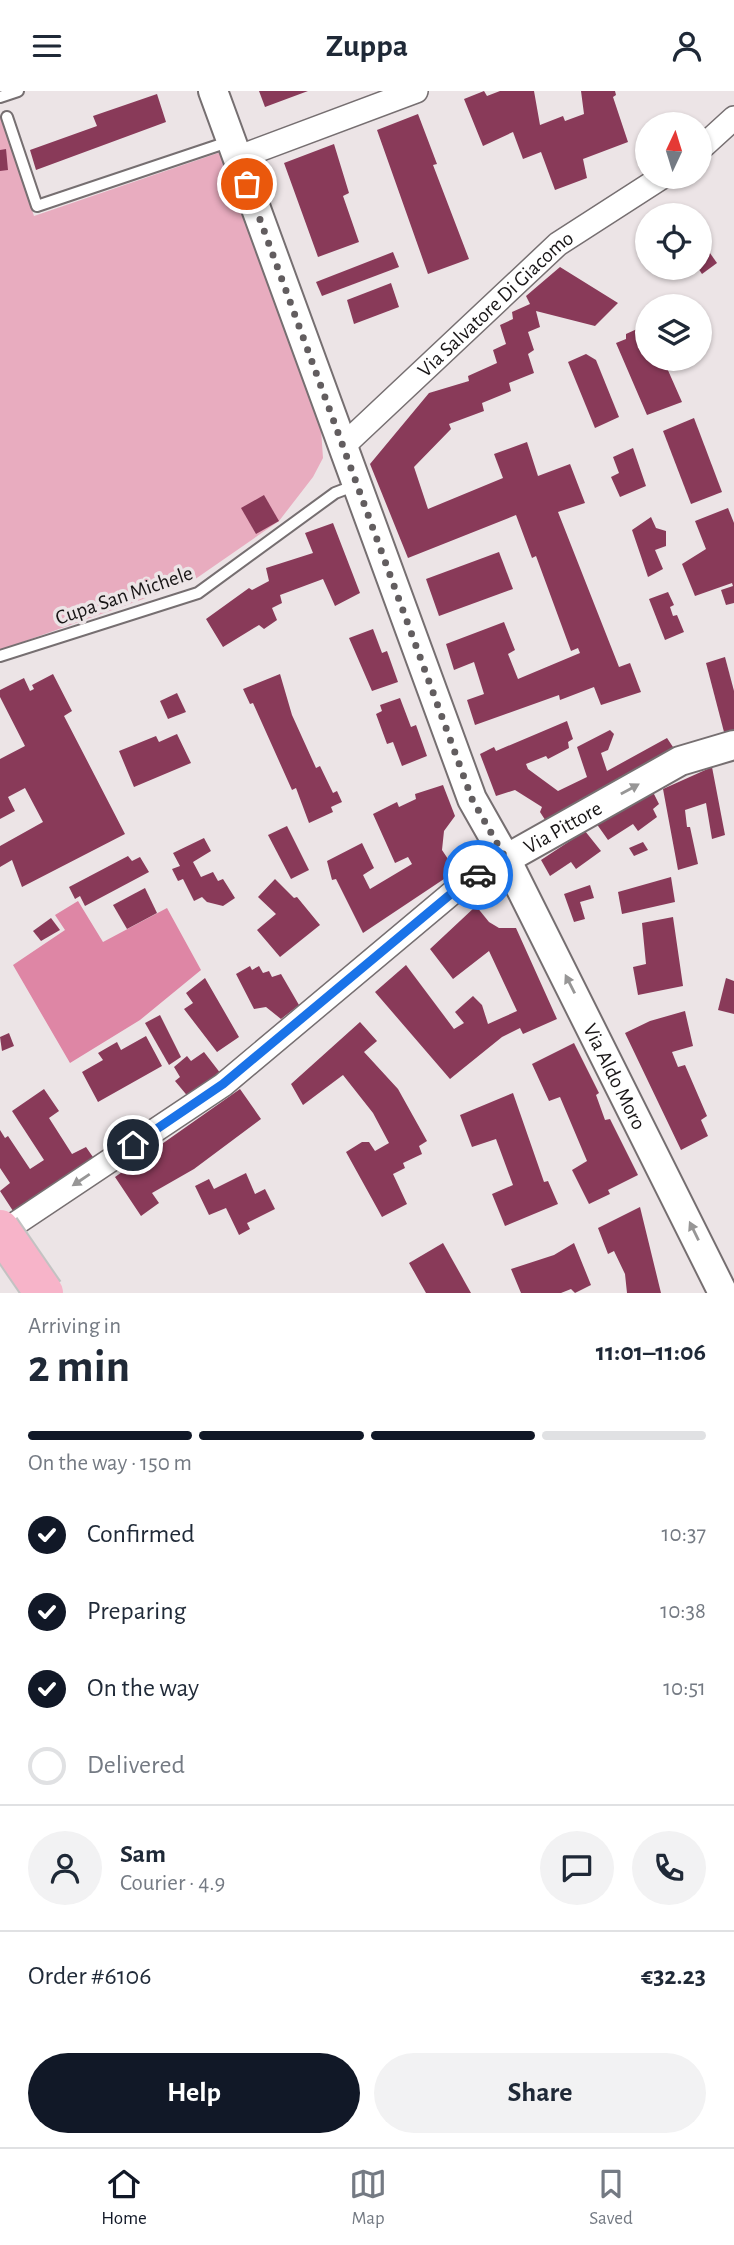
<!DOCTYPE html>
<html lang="en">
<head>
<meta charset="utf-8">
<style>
  body { margin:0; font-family:"Alegreya Sans",sans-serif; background:#f2f2f3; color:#1f2937; height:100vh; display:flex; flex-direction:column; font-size:26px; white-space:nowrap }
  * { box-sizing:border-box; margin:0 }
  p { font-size:23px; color:#747a83 }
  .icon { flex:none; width:38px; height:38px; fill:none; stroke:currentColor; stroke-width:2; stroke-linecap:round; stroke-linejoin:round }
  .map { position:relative; height:1202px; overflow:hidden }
  .panel { display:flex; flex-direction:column; background:#fff; flex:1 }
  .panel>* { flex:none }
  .needle { width:46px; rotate:4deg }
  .tools { position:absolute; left:635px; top:21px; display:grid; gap:14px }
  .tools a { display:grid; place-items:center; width:77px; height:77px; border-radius:50%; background:#fff; box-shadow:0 2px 5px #0004; font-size:35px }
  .pin { position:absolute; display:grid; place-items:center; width:60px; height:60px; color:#fff; margin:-30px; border:4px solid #fff; border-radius:50%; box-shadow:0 2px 7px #0007 }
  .courier { position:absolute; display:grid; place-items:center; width:70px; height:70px; margin:-35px; border:5px solid #1a73e8; border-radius:50%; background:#fff; color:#222; box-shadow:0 2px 9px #0007 }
  .headline em { font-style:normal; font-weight:600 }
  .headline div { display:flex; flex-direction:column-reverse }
  .headline { display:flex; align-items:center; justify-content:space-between; height:119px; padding:0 28px }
  h1 { font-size:46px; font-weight:600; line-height:52px }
  .bar { display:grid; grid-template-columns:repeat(4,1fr); gap:10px 7px; align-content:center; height:84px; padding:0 28px }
  .bar i { height:9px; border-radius:5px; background:#e0e1e3 }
  .bar .active { background:#111827 }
  .bar p { grid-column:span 4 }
  .line { display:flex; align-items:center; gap:18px; padding:0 28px; border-top:2px solid #e0e1e3 }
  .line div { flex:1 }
  .round { display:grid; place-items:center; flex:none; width:74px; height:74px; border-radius:37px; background:#f2f2f3 }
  ol { padding:0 28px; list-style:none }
  li { display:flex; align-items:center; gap:21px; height:77px }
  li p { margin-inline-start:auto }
  li .icon { padding:7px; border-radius:50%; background:#111827; color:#fff; stroke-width:4 }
  li:last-child { color:#747a83 }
  li i { width:38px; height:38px; border:4px solid #e0e1e3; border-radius:50% }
  .cta { display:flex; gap:14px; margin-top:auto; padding:14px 28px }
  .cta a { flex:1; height:80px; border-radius:42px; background:#111827; color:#fff; font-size:28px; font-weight:600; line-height:80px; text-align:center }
  .cta a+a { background:#f2f2f3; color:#1f2937 }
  header { display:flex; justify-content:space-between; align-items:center; height:91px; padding:0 28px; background:#fff; font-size:32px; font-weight:600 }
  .tab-bar { display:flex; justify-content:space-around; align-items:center; height:98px; border-top:2px solid #e0e1e3; background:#fff; font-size:19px; color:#747a83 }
  .tab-bar a { display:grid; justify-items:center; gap:4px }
  .tab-bar .active { color:#111827 }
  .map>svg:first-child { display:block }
</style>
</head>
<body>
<header><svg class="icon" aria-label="menu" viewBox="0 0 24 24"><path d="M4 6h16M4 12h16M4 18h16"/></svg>Zuppa<svg class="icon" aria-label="person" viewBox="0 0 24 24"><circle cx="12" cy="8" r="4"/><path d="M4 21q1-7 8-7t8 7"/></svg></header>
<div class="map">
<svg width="734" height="1202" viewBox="0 0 734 1202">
  <rect width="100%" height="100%" fill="#ece4e6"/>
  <!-- green -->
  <path fill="#e8acbf" d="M0 25 34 125 221 61 321 338 323 367 313 386 279 430 191 491 0 559Z"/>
  <!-- forest -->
  <path fill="#de86a5" d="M78 810 103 851 167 817 201 879 140 929 70 972 13 874 65 839 55 824Z"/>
  <!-- building -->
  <g fill="#893a59">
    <path d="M259 0H308L265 16Z"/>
    <path d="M484 0 487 5 500 0H534L540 34 563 25 565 30 584 23 581 0H615L616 4 613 6 628 51 583 68 587 87 555 99 541 61 523 68 513 41 483 55 464 8Z"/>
    <path d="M157 3 166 31 36 79 30 59 97 35 93 25Z"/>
    <path d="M418 23 437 73 433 74 469 168 428 183 377 39Z"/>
    <path d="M334 53 349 102 343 105 359 151 318 166 284 72Z"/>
    <path d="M6 58 8 79 0 80V59Z"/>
    <path d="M700 148 717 172 702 183 698 177Z"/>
    <path d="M393 161 399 176 322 205 316 191Z"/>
    <path d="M560 176 618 212 595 235 536 220 540 236 528 241 534 259 528 263 534 282 509 292 511 300 482 312 484 320 449 333 451 338 414 376 428 418 503 387 494 363 527 351 538 385 570 373 585 412 558 421 619 576 630 572 641 601 601 614 594 596 560 609 559 604 475 634 467 609 484 603 474 571 454 579 446 553 504 531 515 559 508 563 518 588 580 562 578 557 571 560 536 465 532 467 516 424 408 467 370 373 429 302 469 290 468 285 497 272 493 259 506 253 500 234 513 228 512 221 530 213 526 205Z"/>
    <path d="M391 192 399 216 354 233 347 209Z"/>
    <path d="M648 233V268H663L682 311 647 324 616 252 626 248V243Z"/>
    <path d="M586 263 596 269 619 326 595 337 568 271Z"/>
    <path d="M694 327 722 401 691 413 663 340Z"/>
    <path d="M633 357 646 395 620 406 611 386 619 382 613 366Z"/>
    <path d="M264 404 279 430 256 443 241 417Z"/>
    <path d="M728 417 734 432V512L726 514 721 499 733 495 732 492 695 505 682 473 706 458 695 430Z"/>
    <path d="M651 426 656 437 666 440V455L655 459 663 478 648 486 632 439Z"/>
    <path d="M333 432 360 502 335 515 323 488 280 504 282 512 272 517 277 529 264 538 259 534 223 556 206 528 249 497 252 499 269 490 266 477 313 462 305 442Z"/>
    <path d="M499 461 513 498 439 525 426 488Z"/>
    <path d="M668 501 674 514 670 516 673 525 677 524 684 541 665 549 649 508Z"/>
    <path d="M373 538 382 562 387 560 398 591 372 600 349 547Z"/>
    <path d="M725 566 734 600V639L724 641 706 572Z"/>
    <path d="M53 583 72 620 64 625 125 743 22 796 12 769 0 776V755L43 731 25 697 8 706 15 720 0 728V668L25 655 0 606V599L24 587 30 600 34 598 32 594Z"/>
    <path d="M280 583 292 624 316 677 320 675 333 702 337 700 342 711 331 716 333 721 309 732 296 697 292 699 253 612 250 613 243 598Z"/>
    <path d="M177 602 186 621 168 628 160 610Z"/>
    <path d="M400 607 411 636 416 634 427 665 402 675 393 651 387 653 376 623 382 620 380 614Z"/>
    <path d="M567 630 573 648 568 651 569 657 548 668 546 665 526 673 528 678 558 700 587 686 577 656 610 639 614 643 608 659 601 662 607 680 667 647 677 662 551 738 540 721 542 716 515 699 496 705 480 663 494 656 496 660Z"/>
    <path d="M177 643 191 672 134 696 119 660 156 645 159 651Z"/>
    <path d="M712 676 725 744 712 748 706 712 685 719 687 736H690L698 773 678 779 663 698Z"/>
    <path d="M443 694 455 725 444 740 442 759 456 780 363 842 336 788 332 789 327 770 362 752 374 777 363 784 370 798 412 773 408 766 395 772 373 723 397 711 399 716 416 708 415 703Z"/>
    <path d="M652 699 659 713 653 718 657 726 638 740 633 733 608 749 596 732Z"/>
    <path d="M287 735 309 779 291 788 268 744Z"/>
    <path d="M585 740 601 760 576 778 571 771 550 785 541 769Z"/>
    <path d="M204 747 211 760 193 771 201 786 213 781 218 790 223 788 235 807 223 815 207 811 202 806 194 810 183 788 178 790 172 778 180 775 173 762Z"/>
    <path d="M643 751 648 759 634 765 629 757Z"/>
    <path d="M128 765 132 770 140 766 149 781 85 815 80 805 75 808 69 796Z"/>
    <path d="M671 786 675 811 622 823 618 801Z"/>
    <path d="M275 788 294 807 297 806 320 834 280 866 257 839 276 823 258 806Z"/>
    <path d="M590 794 594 807 580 811 585 828 574 831 564 803Z"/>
    <path d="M145 797 157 822 127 838 113 814Z"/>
    <path d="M476 815 489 831 499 837H516L557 928 523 943 520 937 502 946 450 988 375 901 406 874 454 938 464 932 455 921 473 905 482 914 488 933 517 920 489 860 453 888 430 858Z"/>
    <path d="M673 826 683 895 638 904 633 876 646 873 642 832Z"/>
    <path d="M51 827 60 839 41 850 33 840Z"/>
    <path d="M250 875 252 879 259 875 263 882 269 880 272 886 281 883 299 914 281 928 266 916 254 918 236 883Z"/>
    <path d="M205 887 239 946 217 961 184 918 193 912 186 902Z"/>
    <path d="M726 887 734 890V923L718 919Z"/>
    <path d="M685 920 693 955 672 961 678 976 685 974 707 1025 701 1029 708 1045 681 1059 625 942 650 930Z"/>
    <path d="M160 924 181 966 169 974 145 932Z"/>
    <path d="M360 931 377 950 364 961 398 998 427 1050 419 1055 422 1063 403 1072 405 1077 393 1083 407 1113 382 1126 346 1061 362 1051H369L375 1060 389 1052 373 1022 343 984 303 1014 291 993Z"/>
    <path d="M9 942 14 955 2 960 0 946Z"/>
    <path d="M146 945 162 975 98 1011 82 981 103 969 98 962 117 951 121 959Z"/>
    <path d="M574 952 599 1002 596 1004 605 1029 610 1028 638 1084 608 1099 610 1103 589 1113 572 1079 587 1070 560 1006 549 1010 532 973Z"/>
    <path d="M204 961 221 983 190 1008 175 990 180 986 174 976 187 965 191 970Z"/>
    <path d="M44 998 59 1020 49 1027 72 1063 86 1056 95 1069 15 1123 0 1100 10 1092 0 1077V1039L5 1047 8 1045 30 1078 44 1069 12 1020Z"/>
    <path d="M240 998 261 1028 194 1078 152 1102 159 1112 141 1125 115 1086Z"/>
    <path d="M513 1002 544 1091 548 1090 558 1113 505 1135 492 1103 513 1094 496 1048 472 1056 460 1024Z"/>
    <path d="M246 1082 255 1103 265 1098 275 1118 247 1132 250 1138 239 1144 226 1117 209 1124 195 1095 209 1088 214 1098Z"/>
    <path d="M640 1116 661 1202H627L625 1183 614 1160 608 1163 598 1137Z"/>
    <path d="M443 1152 471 1202H426L409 1172Z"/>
    <path d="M574 1152 591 1194 575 1202 571 1198 561 1202H521L511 1178 554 1164Z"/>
  </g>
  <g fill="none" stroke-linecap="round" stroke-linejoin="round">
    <!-- service casing -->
    <g stroke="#766f71" stroke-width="14">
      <g id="service">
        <path d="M0 6 18 0"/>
        <path d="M7 26 37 115 231 50"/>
        <path d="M0 565 198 502 335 402 356 394"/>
      </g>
    </g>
    <!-- minor casing -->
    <g stroke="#766f71" stroke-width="26">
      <g id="minor">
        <path d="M700 58 734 27"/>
        <path d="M237 67 416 0"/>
        <path id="s1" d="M342 356 558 153 662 86"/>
        <path d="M0 1143 223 994 464 792 506 768"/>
      </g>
    </g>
    <!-- tertiary casing -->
    <g stroke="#766f71" stroke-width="32">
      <g id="tertiary">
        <path id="s2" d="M213 0 472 708 506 768 723 1202"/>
        <path id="s3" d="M506 768 680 670 734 654"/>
      </g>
    </g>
    <!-- service -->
    <use href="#service" stroke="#fff" stroke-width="10"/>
    <!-- minor -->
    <use href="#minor" stroke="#fff" stroke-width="23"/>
    <!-- tertiary -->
    <use href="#tertiary" stroke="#fff" stroke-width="28"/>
    <!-- motorway-bridge casing -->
    <g stroke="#c3c2c2" stroke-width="42" stroke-linecap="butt">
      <path id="motorway-bridge" d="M0 1138 44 1202"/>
    </g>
    <!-- motorway-bridge -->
    <use href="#motorway-bridge" stroke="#f7b4c9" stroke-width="38"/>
  </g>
  <!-- one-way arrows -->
  <defs><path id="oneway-solid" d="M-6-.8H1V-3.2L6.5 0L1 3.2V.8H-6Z" transform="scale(1.75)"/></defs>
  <g fill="#979696">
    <use href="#oneway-solid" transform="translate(630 698) rotate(-29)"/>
    <use href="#oneway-solid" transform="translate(570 893) rotate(-117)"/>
    <use href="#oneway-solid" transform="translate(81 1089) rotate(146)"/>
    <use href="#oneway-solid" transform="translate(694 1140) rotate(-116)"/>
  </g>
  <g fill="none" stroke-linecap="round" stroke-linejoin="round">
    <!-- done -->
    <path stroke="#625d5f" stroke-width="7" stroke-dasharray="0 12.6" d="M247 93 472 708 506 768 478 784"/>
    <!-- route -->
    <path stroke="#1a73e8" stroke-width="9" d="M133 1054 223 993 464 792 478 784"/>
  </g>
  <g text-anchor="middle" stroke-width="7" stroke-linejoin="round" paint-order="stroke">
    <!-- street labels -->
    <g font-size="21" fill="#181516" stroke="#ece4e6">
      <text dy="7" stroke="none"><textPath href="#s1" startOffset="210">Via Salvatore Di Giacomo</textPath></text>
      <text transform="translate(124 504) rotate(-19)" y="7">Cupa San Michele</text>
      <text dy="7" stroke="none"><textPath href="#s3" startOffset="65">Via Pittore</textPath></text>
      <text dy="7" stroke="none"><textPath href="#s2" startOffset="1066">Via Aldo Moro</textPath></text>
    </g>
  </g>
</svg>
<div class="tools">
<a><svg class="needle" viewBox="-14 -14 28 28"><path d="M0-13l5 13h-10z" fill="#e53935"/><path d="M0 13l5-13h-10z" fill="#747a83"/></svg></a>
<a><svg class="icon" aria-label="locate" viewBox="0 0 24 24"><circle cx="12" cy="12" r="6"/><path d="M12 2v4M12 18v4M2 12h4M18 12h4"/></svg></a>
<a><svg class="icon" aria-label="layers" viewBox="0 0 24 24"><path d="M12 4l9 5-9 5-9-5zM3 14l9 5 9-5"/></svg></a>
</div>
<div class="pin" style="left:247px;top:93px;background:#ea580c"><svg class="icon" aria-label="bag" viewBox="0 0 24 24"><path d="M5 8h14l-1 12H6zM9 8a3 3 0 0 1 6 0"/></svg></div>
<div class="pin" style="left:133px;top:1054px;background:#1f2937"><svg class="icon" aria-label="home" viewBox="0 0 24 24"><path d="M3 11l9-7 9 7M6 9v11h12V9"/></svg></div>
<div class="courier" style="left:478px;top:784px"><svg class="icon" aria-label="car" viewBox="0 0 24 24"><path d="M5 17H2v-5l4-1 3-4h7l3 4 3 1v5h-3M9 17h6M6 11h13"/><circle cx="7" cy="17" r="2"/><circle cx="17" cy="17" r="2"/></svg></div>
</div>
<section class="panel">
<div class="headline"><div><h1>2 min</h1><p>Arriving in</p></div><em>11:01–11:06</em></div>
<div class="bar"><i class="active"></i><i class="active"></i><i class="active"></i><i></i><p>On the way · 150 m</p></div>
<ol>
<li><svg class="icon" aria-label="check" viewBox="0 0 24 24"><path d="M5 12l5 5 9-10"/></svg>Confirmed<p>10:37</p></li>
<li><svg class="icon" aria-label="check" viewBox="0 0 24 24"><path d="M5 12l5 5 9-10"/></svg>Preparing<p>10:38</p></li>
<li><svg class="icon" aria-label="check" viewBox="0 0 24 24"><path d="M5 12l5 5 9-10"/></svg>On the way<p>10:51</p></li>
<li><i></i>Delivered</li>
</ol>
<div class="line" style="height:126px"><a class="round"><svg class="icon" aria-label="person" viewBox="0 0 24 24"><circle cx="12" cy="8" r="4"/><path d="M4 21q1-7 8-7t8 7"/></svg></a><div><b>Sam</b><p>Courier · 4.9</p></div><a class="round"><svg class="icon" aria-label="chat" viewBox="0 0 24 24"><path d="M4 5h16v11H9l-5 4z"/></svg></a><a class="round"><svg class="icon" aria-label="phone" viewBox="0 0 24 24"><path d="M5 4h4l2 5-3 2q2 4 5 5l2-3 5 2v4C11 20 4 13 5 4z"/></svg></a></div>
<div class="line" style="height:91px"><div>Order #6106</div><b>€32.23</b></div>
<div class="cta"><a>Help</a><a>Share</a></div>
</section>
<nav class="tab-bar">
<a class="active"><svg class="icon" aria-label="home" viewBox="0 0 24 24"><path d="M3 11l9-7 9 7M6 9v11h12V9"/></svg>Home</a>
<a><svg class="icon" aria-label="map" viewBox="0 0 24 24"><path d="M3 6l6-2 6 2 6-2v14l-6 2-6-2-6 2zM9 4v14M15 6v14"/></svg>Map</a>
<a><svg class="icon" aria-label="saved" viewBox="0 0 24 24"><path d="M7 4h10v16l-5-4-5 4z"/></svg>Saved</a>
</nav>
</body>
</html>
